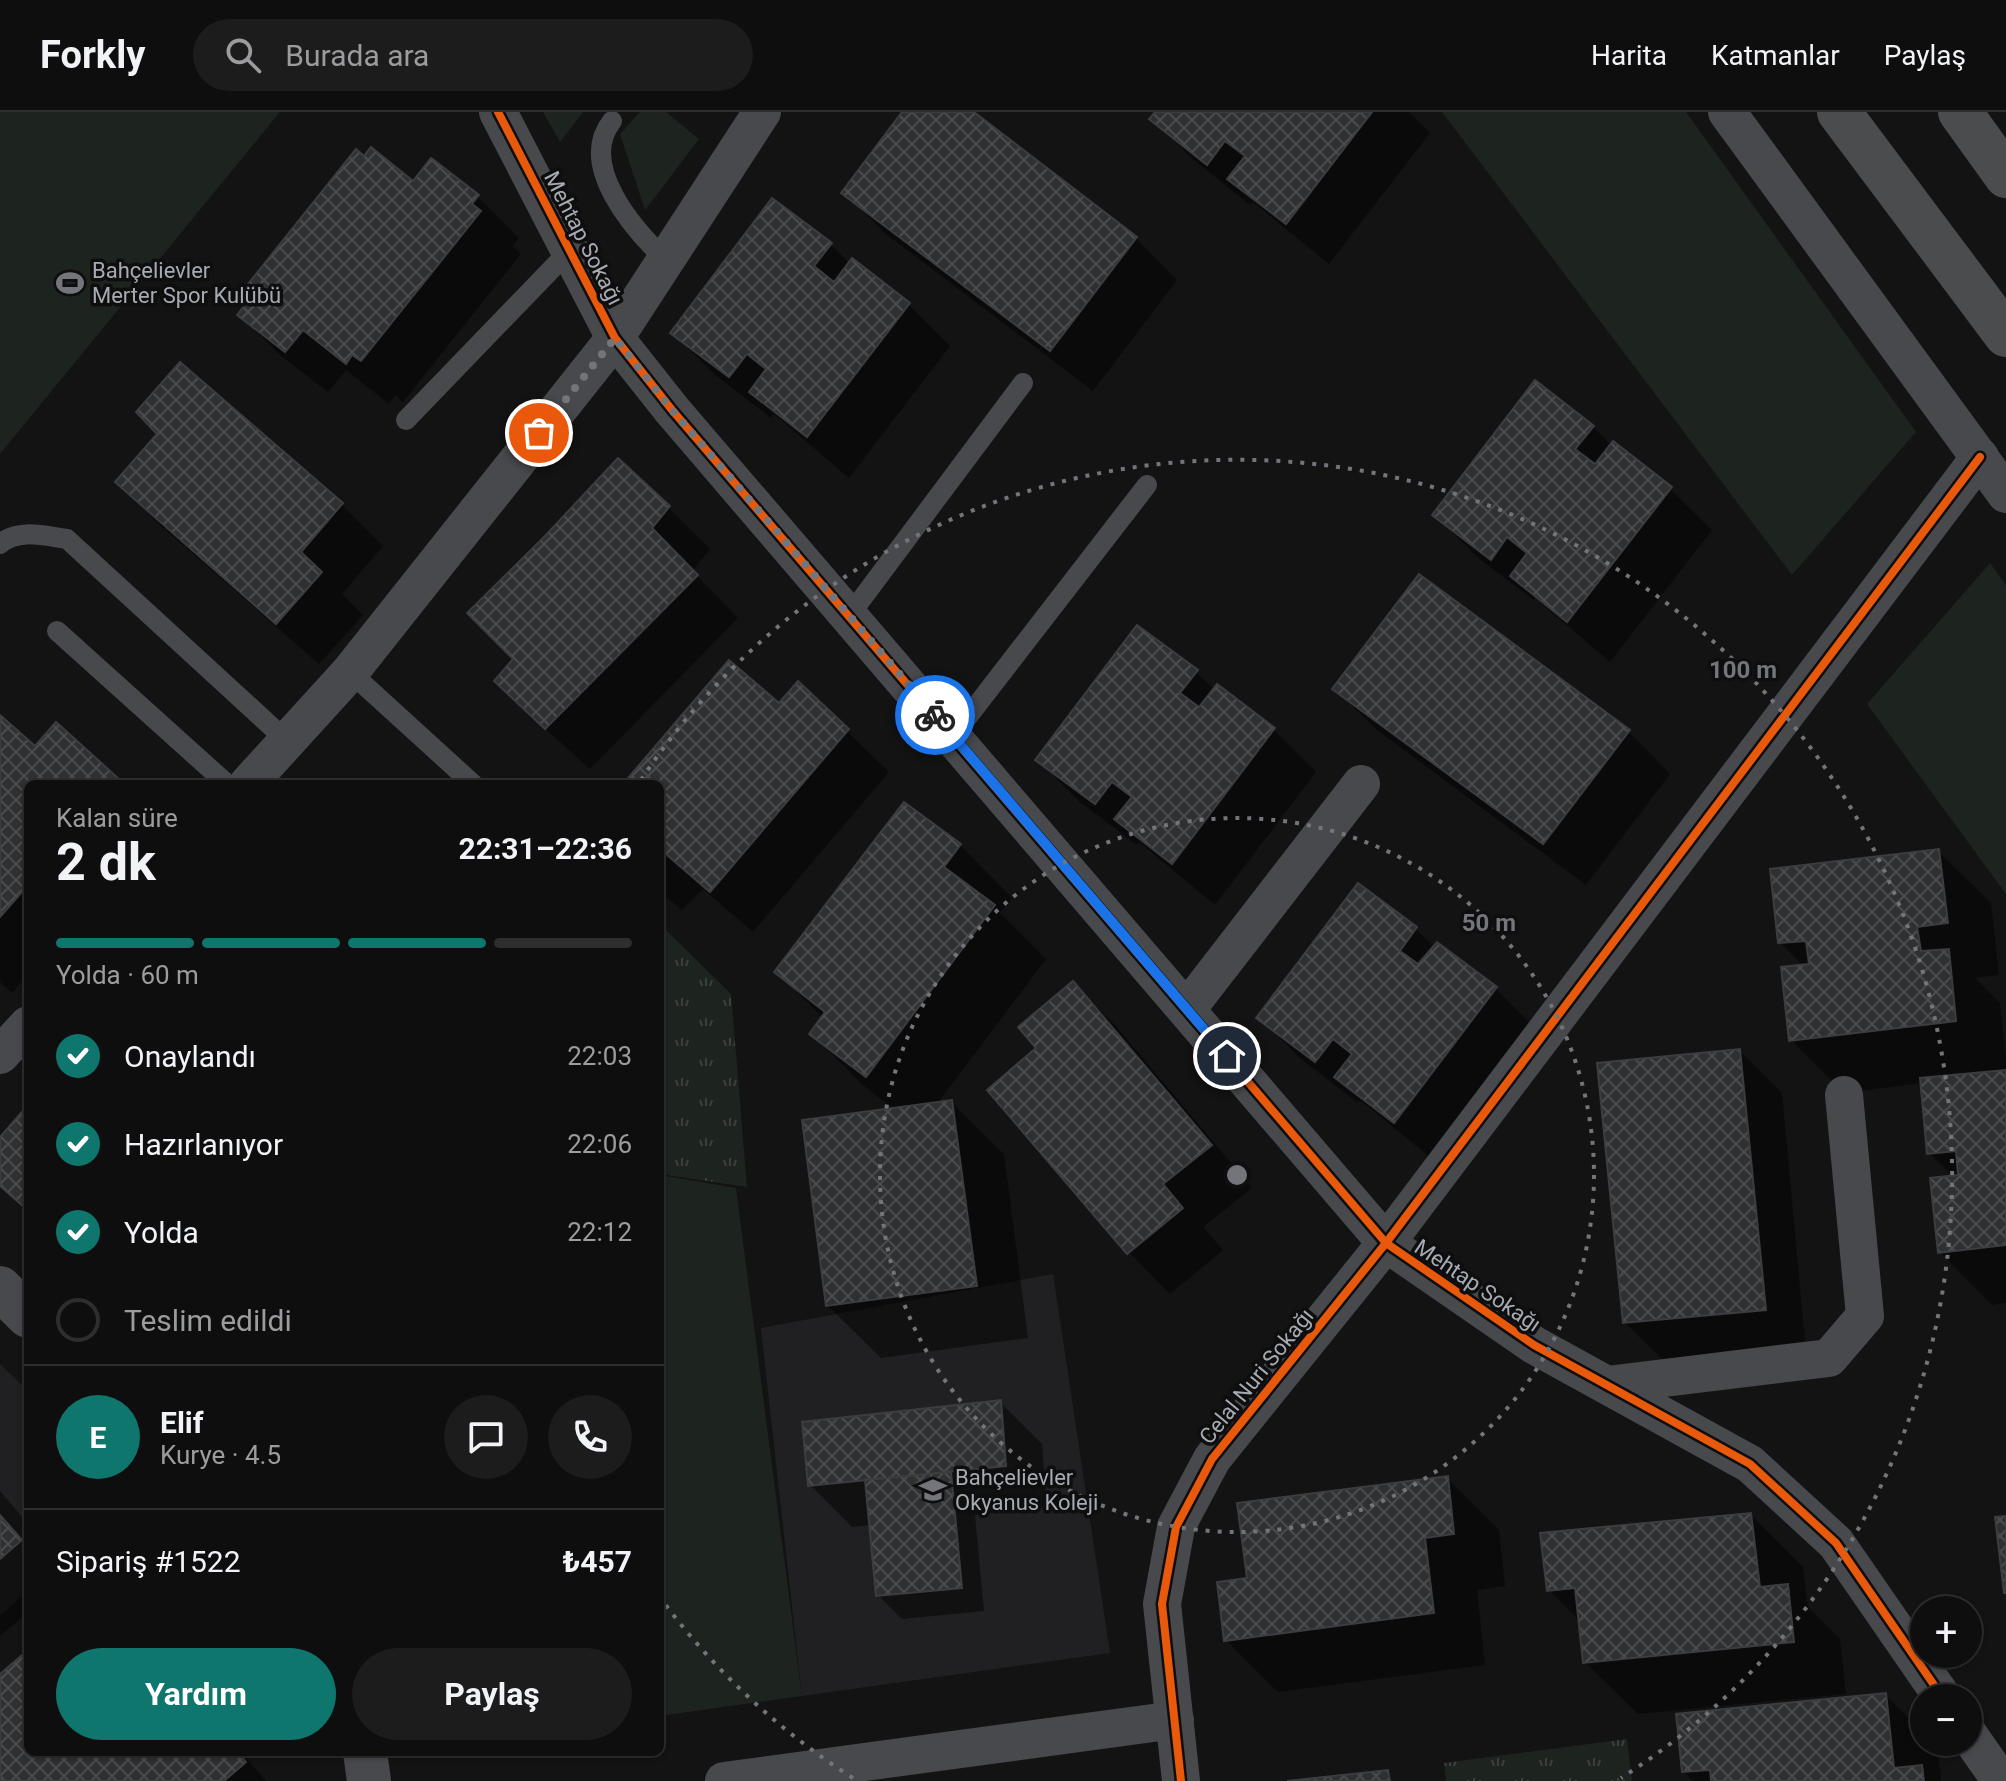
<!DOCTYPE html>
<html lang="tr">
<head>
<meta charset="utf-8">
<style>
  body { margin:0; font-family:Roboto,sans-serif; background:#1c1c1d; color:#f1f3f6; height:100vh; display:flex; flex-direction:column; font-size:30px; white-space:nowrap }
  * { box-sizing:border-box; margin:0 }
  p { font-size:26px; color:#9b9c9e }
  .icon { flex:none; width:44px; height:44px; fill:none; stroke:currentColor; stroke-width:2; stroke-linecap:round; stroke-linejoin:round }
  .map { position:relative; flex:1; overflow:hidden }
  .side { position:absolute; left:24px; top:668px; width:640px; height:976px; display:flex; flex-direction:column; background:#0e0e0f; border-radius:12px; box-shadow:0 2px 6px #0004,0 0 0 2px #2e2e2f }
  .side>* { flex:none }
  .buttons { position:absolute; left:1910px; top:1484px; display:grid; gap:16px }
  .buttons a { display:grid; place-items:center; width:72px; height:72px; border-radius:50%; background:#0e0e0f; box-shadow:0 2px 6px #0004,0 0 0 2px #2e2e2f; font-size:40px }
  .pin { position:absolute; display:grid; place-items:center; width:68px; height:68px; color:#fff; margin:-34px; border:4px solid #fff; border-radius:50%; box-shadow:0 2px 8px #0007 }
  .courier { position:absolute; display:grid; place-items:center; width:80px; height:80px; margin:-40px; border:6px solid #1a73e8; border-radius:50%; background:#fff; color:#222; box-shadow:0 2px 10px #0007 }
  .head em { font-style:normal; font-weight:700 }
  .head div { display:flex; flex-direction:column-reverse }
  .head { display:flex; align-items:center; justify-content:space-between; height:136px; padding:0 32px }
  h1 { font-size:52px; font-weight:700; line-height:60px }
  .bar { display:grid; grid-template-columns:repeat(4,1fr); gap:12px 8px; align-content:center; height:96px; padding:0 32px }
  .bar i { height:10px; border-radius:6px; background:#2e2e2f }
  .bar .active { background:#0f766e }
  .bar p { grid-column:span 4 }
  .line { display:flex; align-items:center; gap:20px; padding:0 32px; border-top:2px solid #2e2e2f }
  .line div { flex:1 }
  .round { display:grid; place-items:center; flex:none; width:84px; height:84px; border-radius:42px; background:#1c1c1d }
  ol { padding:0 32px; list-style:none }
  li { display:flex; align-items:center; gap:24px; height:88px }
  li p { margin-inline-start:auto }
  li .icon { padding:8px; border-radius:50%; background:#0f766e; color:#fff; stroke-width:4 }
  li:last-child { color:#9b9c9e }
  li i { width:44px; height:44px; border:4px solid #2e2e2f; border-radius:50% }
  .primary-button { display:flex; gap:16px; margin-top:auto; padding:16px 32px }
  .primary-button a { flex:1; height:92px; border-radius:48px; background:#0f766e; color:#fff; font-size:32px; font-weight:700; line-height:92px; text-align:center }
  .primary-button a+a { background:#1c1c1d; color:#f1f3f6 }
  header { display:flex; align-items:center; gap:48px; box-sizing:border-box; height:112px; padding:0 40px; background:#0e0e0f; border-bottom:2px solid #2e2e2f }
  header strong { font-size:38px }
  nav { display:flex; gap:44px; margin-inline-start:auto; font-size:28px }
  .search { width:560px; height:72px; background:#1c1c1d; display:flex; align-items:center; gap:20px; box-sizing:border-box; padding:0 28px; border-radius:44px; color:#9b9c9e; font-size:30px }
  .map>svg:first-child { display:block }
</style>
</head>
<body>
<header>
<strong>Forkly</strong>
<div class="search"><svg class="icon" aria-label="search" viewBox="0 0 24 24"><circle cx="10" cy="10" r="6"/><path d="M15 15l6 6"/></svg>Burada ara</div>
<nav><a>Harita</a><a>Katmanlar</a><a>Paylaş</a></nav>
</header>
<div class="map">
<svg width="2006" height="1669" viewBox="0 0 2006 1669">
  <defs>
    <pattern id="park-tufts" width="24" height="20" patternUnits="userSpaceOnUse" patternTransform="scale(2)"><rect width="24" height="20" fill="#1d231e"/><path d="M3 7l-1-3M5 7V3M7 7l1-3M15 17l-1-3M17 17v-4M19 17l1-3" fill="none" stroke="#3b403c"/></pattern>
    <pattern id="building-cross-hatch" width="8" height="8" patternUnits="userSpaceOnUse" patternTransform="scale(2)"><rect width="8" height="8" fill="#2f3031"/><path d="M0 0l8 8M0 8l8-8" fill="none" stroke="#4a4b4c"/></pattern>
  </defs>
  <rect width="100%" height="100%" fill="#131314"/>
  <!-- built -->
  <g fill="#202022">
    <path d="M1053 1162 1110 1541 802 1584 761 1216Z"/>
    <path d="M0 1252 28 1279V1478L0 1504Z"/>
  </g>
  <!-- grass -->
  <g fill="#1d231e">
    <path d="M0 0H280L0 342Z"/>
    <path d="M543 0H583L560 30Z"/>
    <path d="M640 0H666L699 27 645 98 620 22Z"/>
    <path d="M1442 0H1686L1916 320 1792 463Z"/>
    <path d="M1990 451 2006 473V782L1867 592Z"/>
    <path d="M660 1063 736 1076 802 1584 660 1604Z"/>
  </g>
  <!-- park -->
  <g fill="url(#park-tufts)">
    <path d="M660 812 731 882 747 1075 660 1062Z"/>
    <path d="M1627 1627 1632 1669H1446L1444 1651Z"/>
  </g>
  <!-- shadow -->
  <g fill="#0007">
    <path d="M905 0H971L1136 126 1177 168 1093 279 886 122 844 80Z"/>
    <path d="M1157 0H1409L1430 21 1329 152 1253 90 1250 93 1194 48 1152 7Z"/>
    <path d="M413 72 477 84 519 126 513 134 521 142 403 290 395 283 389 292 346 258 328 280 281 244 240 203Z"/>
    <path d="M830 132 850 152 908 192 950 234 849 366 774 302 771 306 714 262 673 220Z"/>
    <path d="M1593 315 1612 334 1670 377 1712 418 1610 550 1535 486 1534 488 1477 445 1435 403Z"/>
    <path d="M621 349 710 437 692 459 738 506 590 657 539 611 516 547Z"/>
    <path d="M118 370 341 392 383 434 342 482 363 503 319 552 159 412Z"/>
    <path d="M1419 464 1629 620 1670 662 1586 773 1377 618 1335 577Z"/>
    <path d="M1196 560 1215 578 1217 575 1274 618 1316 660 1215 793 1139 730 1137 733 1080 690 1038 648Z"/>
    <path d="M798 572 889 660 753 820 703 777 682 798 660 780V672H628L779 594Z"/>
    <path d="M0 606 35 636 56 613 122 672H28V862L12 881 0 870Z"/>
    <path d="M960 733 1012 786 1000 801 1046 847 937 992 951 990 1004 1042 1028 1226 881 1246 828 1194 894 997 864 974 812 922 823 906 777 860Z"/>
    <path d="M1938 739 1991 791 1999 863 1975 866 2000 891 2006 946V1191L1992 1193 1940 1140 1954 1065 1929 1041 1922 971 1844 981 1791 928 1804 855 1780 830Z"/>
    <path d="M1358 774 1416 817 1435 836 1495 876 1537 918 1437 1051 1360 988 1358 991 1301 947 1259 905Z"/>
    <path d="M1073 872 1115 913 1252 1076 1203 1115 1223 1138 1170 1182 1129 1140 1039 936Z"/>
    <path d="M1740 939 1782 981 1806 1240 1667 1252 1625 1211Z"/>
    <path d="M28 996V1102L0 1074V1028Z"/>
    <path d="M1000 1290 1042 1332 1047 1395 975 1403 984 1499 902 1507 878 1483 872 1413 852 1415 810 1373Z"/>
    <path d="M1447 1366 1499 1418 1505 1474 1477 1478 1485 1553 1278 1580 1226 1528 1249 1468Z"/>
    <path d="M0 1379 28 1412V1500L0 1524Z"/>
    <path d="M1751 1403 1803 1455 1808 1495 1840 1527 1846 1582 1638 1602 1585 1550 1581 1510 1549 1478Z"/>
    <path d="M28 1541V1640H241L266 1669H0V1565Z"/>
    <path d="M1886 1583 1924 1622V1630H1932L1938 1636 1941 1669H1693L1684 1660Z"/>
  </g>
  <!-- building -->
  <g fill="url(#building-cross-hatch)" stroke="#3c3d40" stroke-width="2">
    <path d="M902 0H974L1137 125 1050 239 841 81Z"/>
    <path d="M1155 0H1372L1286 112 1227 67 1245 44 1225 29 1207 53 1149 7Z"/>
    <path d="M371 35 413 69 431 46 479 83 472 92 481 99 361 249 352 243 346 252 303 218 285 240 237 203 244 194 236 187 356 37 364 44Z"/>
    <path d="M772 86 832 131 814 154 834 170 852 146 910 191 807 325 749 280 766 257 747 242 729 265 670 221Z"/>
    <path d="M180 250 343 391 301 440 322 460 276 512 115 370 157 322 136 300Z"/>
    <path d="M1535 268 1594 314 1575 337 1595 352 1613 329 1672 375 1567 510 1510 464 1527 441 1507 425 1491 448 1432 403Z"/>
    <path d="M618 346 670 394 652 416 698 463 545 617 494 569 513 547 467 501 544 425Z"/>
    <path d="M1419 462 1630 618 1543 732 1332 577Z"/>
    <path d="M1137 513 1198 558 1180 581 1199 595 1217 572 1275 616 1172 752 1114 707 1132 685 1112 670 1095 692 1035 648Z"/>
    <path d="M729 548 779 591 798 569 849 617 710 780 660 737V672H623Z"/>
    <path d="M0 603 35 634 56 610 119 667 115 672H28V773L0 805Z"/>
    <path d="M904 690 961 732 944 755 995 793 866 965 809 922 825 900 774 860Z"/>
    <path d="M1939 737 1948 811 1917 815 1921 839 1949 837 1956 909 1789 929 1781 855 1809 852 1806 829 1778 831 1770 757Z"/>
    <path d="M1358 771 1417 815 1400 839 1418 852 1437 830 1497 875 1394 1011 1334 965 1352 942 1333 927 1315 950 1256 906Z"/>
    <path d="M1073 869 1212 1033 1163 1072 1183 1096 1127 1142 987 978 1036 936 1018 915Z"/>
    <path d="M1740 937 1766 1198 1623 1211 1597 951Z"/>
    <path d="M2006 958V1133L1938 1141 1930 1066 1958 1063 1956 1039 1927 1042 1920 966Z"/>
    <path d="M952 988 977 1174 826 1194 802 1008Z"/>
    <path d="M28 993V1097L27 1098 0 1074V1025Z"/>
    <path d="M1001 1288 1006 1354 808 1374 802 1310Z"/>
    <path d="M951 1360 962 1476 876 1484 865 1368Z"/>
    <path d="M1448 1364 1454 1422 1425 1426 1434 1501 1224 1529 1217 1470 1247 1466 1237 1391Z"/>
    <path d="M1751 1401 1760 1475 1788 1472 1794 1530 1583 1551 1575 1476 1547 1479 1540 1421Z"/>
    <path d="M0 1403 22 1428 0 1447Z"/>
    <path d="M2006 1404V1481H2004L1995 1405Z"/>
    <path d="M28 1538V1640H238L246 1650 224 1669H0V1562Z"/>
    <path d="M1886 1581 1894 1656 1922 1653 1924 1669H1711L1710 1658 1682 1660 1676 1602Z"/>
    <path d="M1388 1658 1390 1669H1287Z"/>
  </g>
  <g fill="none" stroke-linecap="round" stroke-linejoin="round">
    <!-- service -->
    <g stroke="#48494c" stroke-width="20">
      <path d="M612 9C577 53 634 118 666 148"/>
      <path d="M406 308 571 137"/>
      <path d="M0 432C18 416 45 424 67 427L287 629"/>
      <path d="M849 504 1023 271"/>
      <path d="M57 519 227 672"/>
      <path d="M350 560 473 672"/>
      <path d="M953 624 1147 373"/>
    </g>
    <!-- minor -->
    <g stroke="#48494c" stroke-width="38">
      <path d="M498 0 615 226 672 298 1386 1131 1534 1233 1750 1352 1836 1431 1943 1586"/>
      <path d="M1727 0 2006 382"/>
      <path d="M248 672 350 560 615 226 762 0"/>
      <path d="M1187 897 1361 672"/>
      <path d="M0 943 28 913"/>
      <path d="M1607 1273 1829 1246 1865 1204 1844 983"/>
      <path d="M1968 1622 2001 1669"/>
      <path d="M724 1669 1175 1608"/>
      <path d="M1181 1669 1162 1492 1176 1415 1212 1347 1386 1131 1980 345"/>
    </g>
    <!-- tertiary -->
    <g stroke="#48494c" stroke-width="44">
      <path d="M0 1176 28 1204"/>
      <path d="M365 1640 369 1669"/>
    </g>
    <!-- primary -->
    <path stroke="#4a4c4e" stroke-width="44" d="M1839 0 2006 223"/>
    <!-- trunk -->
    <path stroke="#4a4c4e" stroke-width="44" d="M1960 0 2006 64"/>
    <!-- cycleway casing -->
    <g stroke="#0e0e0f" stroke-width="13">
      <g id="cycleway">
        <path d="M498 0 615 226 672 298 1386 1131 1534 1233 1750 1352 1836 1431 1943 1586"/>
        <path d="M1181 1669 1162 1492 1176 1415 1212 1347 1386 1131 1980 345"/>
      </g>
    </g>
    <!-- cycleway -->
    <use href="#cycleway" stroke="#e8590c" stroke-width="8"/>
  </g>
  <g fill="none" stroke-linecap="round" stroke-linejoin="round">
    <!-- done -->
    <path stroke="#73757b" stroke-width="8" stroke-dasharray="0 14.4" d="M539 321 615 226 672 298 935 603"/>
    <!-- route -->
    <path stroke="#1a73e8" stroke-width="10" d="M935 603 1227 944"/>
  </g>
  <!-- distance rings -->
  <g fill="none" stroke="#73757b" stroke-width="4" stroke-dasharray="4 8">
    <circle cx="1237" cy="1063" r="357"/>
    <path d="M853 1666A715 715 0 0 1 662 1488M641 668A715 715 0 1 1 1621 1666"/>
  </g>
  <!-- icons -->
  <defs>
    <g id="stadium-bare" transform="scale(2.16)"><path d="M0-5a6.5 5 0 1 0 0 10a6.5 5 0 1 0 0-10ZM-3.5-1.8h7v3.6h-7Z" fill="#73757b" stroke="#0e0e0f" stroke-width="2.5" paint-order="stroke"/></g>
    <g id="school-bare" transform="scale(2.16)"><path d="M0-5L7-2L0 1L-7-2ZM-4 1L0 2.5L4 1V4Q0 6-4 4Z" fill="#73757b" stroke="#0e0e0f" stroke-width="2.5" paint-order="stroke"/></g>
  </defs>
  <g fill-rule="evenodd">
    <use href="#stadium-bare" x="70" y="171"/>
    <use href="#school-bare" x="933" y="1378"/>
  </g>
  <g text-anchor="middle" stroke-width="7" stroke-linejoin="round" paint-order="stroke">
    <!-- street labels -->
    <g font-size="22" fill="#a6aab3" stroke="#0e0e0f">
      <text transform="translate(584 126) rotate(63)" y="8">Mehtap Sokağı</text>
      <text transform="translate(1478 1173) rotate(34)" y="8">Mehtap Sokağı</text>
      <text transform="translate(1256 1264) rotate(-51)" y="8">Celal Nuri Sokağı</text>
    </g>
    <!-- poi labels -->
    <g font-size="22" fill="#a6aab3" stroke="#0e0e0f" text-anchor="start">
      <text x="92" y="166">Bahçelievler<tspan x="92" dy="25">Merter Spor Kulübü</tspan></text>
      <text x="955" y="1373">Bahçelievler<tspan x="955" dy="25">Okyanus Koleji</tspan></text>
    </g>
  </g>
  <circle cx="1237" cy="1063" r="12" fill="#73757b" stroke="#0e0e0f" stroke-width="4"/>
  <g font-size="24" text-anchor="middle" font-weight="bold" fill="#73757b" stroke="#0e0e0f" stroke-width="7" stroke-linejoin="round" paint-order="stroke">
    <text x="1743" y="566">100 m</text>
    <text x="1489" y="819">50 m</text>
  </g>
</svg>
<div class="buttons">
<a>+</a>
<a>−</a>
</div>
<div class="pin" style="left:539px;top:321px;background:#ea580c"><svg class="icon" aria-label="bag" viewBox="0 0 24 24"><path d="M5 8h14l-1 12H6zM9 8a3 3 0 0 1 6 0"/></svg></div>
<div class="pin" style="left:1227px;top:944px;background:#1f2937"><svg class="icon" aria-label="home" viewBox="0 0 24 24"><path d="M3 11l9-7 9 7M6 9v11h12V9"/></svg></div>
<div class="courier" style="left:935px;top:603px"><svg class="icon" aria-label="bike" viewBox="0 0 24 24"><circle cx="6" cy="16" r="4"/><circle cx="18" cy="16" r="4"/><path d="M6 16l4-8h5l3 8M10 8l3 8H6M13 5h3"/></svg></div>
<section class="side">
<div class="head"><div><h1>2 dk</h1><p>Kalan süre</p></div><em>22:31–22:36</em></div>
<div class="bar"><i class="active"></i><i class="active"></i><i class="active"></i><i></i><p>Yolda · 60 m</p></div>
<ol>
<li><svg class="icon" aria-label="check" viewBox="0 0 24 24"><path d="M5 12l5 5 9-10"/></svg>Onaylandı<p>22:03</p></li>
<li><svg class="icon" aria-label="check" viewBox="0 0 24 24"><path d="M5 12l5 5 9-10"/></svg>Hazırlanıyor<p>22:06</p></li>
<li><svg class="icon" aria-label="check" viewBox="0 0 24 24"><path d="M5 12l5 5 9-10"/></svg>Yolda<p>22:12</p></li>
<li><i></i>Teslim edildi</li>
</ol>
<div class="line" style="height:144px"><b class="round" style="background:#0f766e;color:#fff">E</b><div><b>Elif</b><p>Kurye · 4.5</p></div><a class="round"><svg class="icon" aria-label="chat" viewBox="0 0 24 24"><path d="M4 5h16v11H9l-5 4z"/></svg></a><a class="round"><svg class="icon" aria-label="phone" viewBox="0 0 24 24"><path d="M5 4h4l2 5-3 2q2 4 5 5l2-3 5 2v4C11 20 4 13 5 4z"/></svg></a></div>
<div class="line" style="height:104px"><div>Sipariş #1522</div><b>₺457</b></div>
<div class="primary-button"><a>Yardım</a><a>Paylaş</a></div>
</section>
</div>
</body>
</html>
